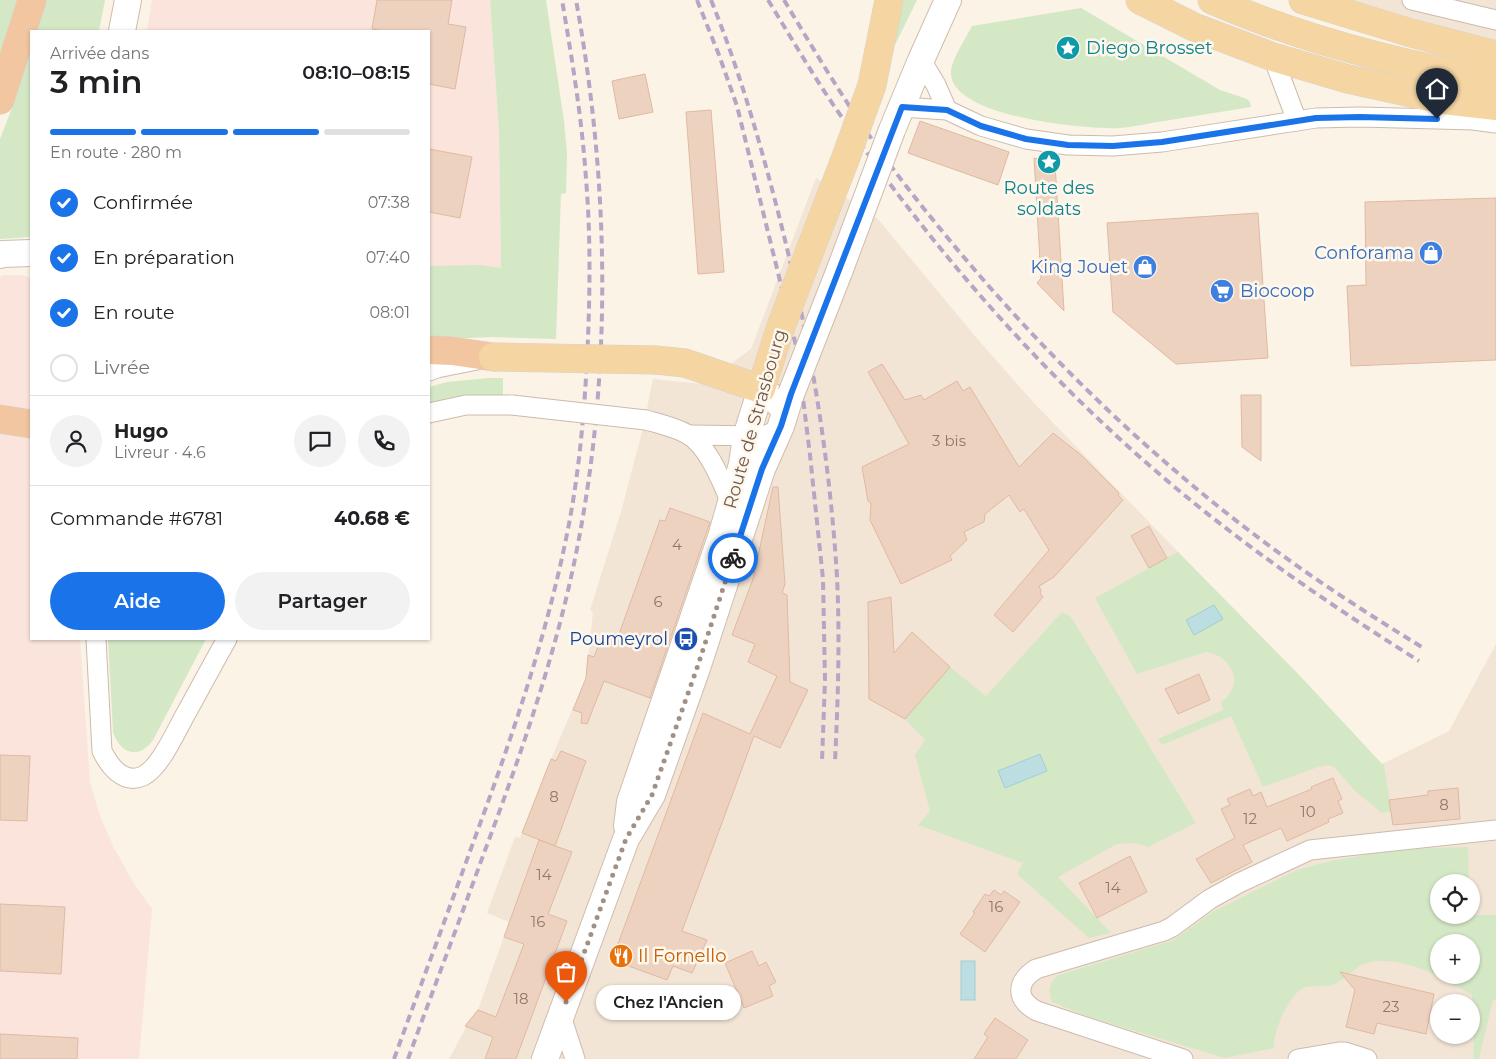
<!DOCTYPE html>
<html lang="fr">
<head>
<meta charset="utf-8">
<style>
  body { margin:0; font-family:Montserrat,sans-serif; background:#f2f2f2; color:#202124; height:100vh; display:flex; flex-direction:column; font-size:19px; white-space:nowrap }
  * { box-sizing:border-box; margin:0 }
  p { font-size:16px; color:#757577 }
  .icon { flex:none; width:28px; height:28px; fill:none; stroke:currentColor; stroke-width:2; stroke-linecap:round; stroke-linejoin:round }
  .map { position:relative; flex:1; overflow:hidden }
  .panel { position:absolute; left:30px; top:30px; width:400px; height:610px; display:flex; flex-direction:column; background:#fff; border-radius:0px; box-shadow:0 1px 4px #0004 }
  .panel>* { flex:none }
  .controls { position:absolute; left:1430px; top:874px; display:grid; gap:10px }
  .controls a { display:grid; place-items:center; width:50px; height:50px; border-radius:50%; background:#fff; box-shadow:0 1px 4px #0004; font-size:25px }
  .pin { position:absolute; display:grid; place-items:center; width:42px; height:42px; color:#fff; margin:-51px -21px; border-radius:50% 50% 50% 0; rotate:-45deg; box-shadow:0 0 5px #0007 }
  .pin .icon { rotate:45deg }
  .courier { position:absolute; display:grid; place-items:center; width:50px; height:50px; margin:-25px; border:4px solid #1a73e8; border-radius:50%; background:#fff; color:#222; box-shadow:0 1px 6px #0007 }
  .bubble { position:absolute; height:35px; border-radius:18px; background:#fff; box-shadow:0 1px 4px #0004; font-size:16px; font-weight:600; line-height:35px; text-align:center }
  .headline em { font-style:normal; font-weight:600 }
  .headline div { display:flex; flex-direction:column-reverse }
  .headline { display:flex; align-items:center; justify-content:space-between; height:85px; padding:0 20px }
  h1 { font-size:32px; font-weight:600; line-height:38px }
  .bar { display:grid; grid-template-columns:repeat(4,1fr); gap:8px 5px; align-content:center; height:60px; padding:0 20px }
  .bar i { height:6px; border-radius:4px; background:#e0e0e0 }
  .bar .on { background:#1a73e8 }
  .bar p { grid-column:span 4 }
  .line { display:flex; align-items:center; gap:12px; padding:0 20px; border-top:1px solid #e0e0e0 }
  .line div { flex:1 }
  .round { display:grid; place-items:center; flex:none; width:52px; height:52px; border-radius:26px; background:#f2f2f2 }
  ol { padding:0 20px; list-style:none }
  li { display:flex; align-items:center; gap:15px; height:55px }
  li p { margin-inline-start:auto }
  li .icon { padding:5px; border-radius:50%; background:#1a73e8; color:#fff; stroke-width:4 }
  li:last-child { color:#757577 }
  li i { width:28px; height:28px; border:2px solid #e0e0e0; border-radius:50% }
  .primary-button { display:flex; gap:10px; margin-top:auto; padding:10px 20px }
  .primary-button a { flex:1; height:58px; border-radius:30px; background:#1a73e8; color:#fff; font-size:20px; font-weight:600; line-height:58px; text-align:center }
  .primary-button a+a { background:#f2f2f2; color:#202124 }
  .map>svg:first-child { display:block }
</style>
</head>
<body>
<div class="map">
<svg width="1496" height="1059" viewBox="0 0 1496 1059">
  <rect width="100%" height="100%" fill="#fbf3e6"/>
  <!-- residential -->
  <g fill="#f2e5d5" fill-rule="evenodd">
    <path d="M1310 0H1496V51Z"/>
    <path d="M816 178 877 218 979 341 1035 404 1178 552 1300 676 1382 764 1449 731 1496 644V1059H449L470 1020 478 1010 509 922 487 913 515 837 520 838 551 759 586 678 593 612 590 610 621 512 643 428 653 379 703 384 751 349ZM1439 882H1471V915H1439ZM1439 942H1471V975H1439ZM1439 1002H1471V1035H1439Z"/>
  </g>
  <!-- commercial -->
  <g fill="#fae4db">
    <path d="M152 0H490L499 132 501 269 429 268V31H147Z"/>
    <path d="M2 275H21L31 278V639H80L90 782 100 816 113 846 133 882 152 909 139 1059H0V277Z"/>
  </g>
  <!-- green -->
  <g fill="#d4e8c6" fill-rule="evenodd">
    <path d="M0 0H23L0 81Z"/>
    <path d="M42 0H105L99 31H34Z"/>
    <path d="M490 0H546L564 121 567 154 566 193 561 194 556 339 491 337 429 340V266L480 265 501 268 499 132Z"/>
    <path d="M902 0H917L894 47Z"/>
    <path d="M1081 8 1220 90 1247 99 1250 102 1251 107C1222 112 1193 116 1164 121 1150 123 1134 127 1120 128 1088 130 947 117 951 71 952 59 966 38 972 26Z"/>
    <path d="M31 41V237L0 239V139L17 95Z"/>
    <path d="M488 378H503V397L429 405V387L447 382Z"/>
    <path d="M1178 552 1300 676 1382 764H1384L1391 811 1382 813 1355 791 1334 767 1328 765 1318 767 1263 787 1231 716 1162 745 1158 739 1223 710 1221 702C1245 685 1233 656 1206 652L1137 674 1095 598Z"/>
    <path d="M1062 612 1071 617 1196 823 1148 847 1136 843 1117 844 1058 877 1111 933 1089 938 1017 874 1023 863 918 825 930 811 915 755 925 740 905 719 950 667 986 696Z"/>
    <path d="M108 639H206L153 740C139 760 120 754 113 732Z"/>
    <path d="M1468 847 1469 882H1439V915H1496V999L1493 1000 1479 1059H1474L1472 995C1442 978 1416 961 1380 961 1357 961 1354 974 1337 983 1328 988 1316 985 1307 987 1291 989 1272 1033 1274 1048L1225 1058 1089 1017 1052 1002C1048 992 1049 981 1059 975L1174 940 1212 912 1297 870 1326 862 1376 853 1428 848ZM1439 942H1471V975H1439Z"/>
  </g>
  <!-- water -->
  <g fill="#bcdee3" stroke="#a3cdd4">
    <path d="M1214 605 1223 619 1194 635 1186 620Z"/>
    <path d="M1040 754 1047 771 1005 788 998 771Z"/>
    <rect x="961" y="961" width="14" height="39"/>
  </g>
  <!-- building -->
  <g fill="#eed2c0" stroke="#e0b9a1">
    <path d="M377 0H452L448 24 466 27 455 89 429 84V31H384L372 29Z"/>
    <path d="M645 74 653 112 619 119 612 81Z"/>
    <path d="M711 110 724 272 698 274 686 112Z"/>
    <path d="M920 121 1009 152 998 185 908 153Z"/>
    <path d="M429 149 472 157 460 218 429 212Z"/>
    <path d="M1034 158 1055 163 1064 311 1037 283 1041 278Z"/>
    <path d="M1496 198V360L1351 366 1347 286 1366 285 1365 202Z"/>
    <path d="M1258 213 1268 358 1176 364 1113 312 1107 223Z"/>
    <path d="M882 364 905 400 921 395 924 400 957 381 963 391 970 387 1019 467 1053 433 1081 455 1119 493 1118 495 1123 500 1054 577 1039 586 1041 591 1040 593 1043 597 1013 632 994 615 1049 550 1024 509 1020 512 1009 495 985 514 984 522 964 532 967 540 950 556 952 560 901 584 870 520 871 504 868 501 862 467 909 444 868 372Z"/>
    <path d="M1241 395H1261V461L1242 447Z"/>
    <path d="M773 487H778L785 584 782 593 787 595 790 682 808 690 780 748 754 736 682 931 707 940 692 973 673 966 667 980 612 960 703 713 750 734 777 676 748 662 755 644 732 635 753 579Z"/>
    <path d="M670 508 710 522 650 698 604 681 587 724 581 723 582 713 573 710 586 678 588 655 594 657 602 637 606 639 607 634 618 637 660 520 665 521Z"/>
    <path d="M1149 526 1167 558 1149 568 1131 536Z"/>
    <path d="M891 597 894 653 912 632 950 667 905 719 869 699 868 602Z"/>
    <path d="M1199 674 1210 700 1178 714 1165 689Z"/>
    <path d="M561 751 586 761 555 846 522 833 551 759 556 761Z"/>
    <path d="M0 755 30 756 27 821 0 820Z"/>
    <path d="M1333 778 1342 799 1338 801 1343 813 1328 819 1329 822 1287 841 1281 828 1243 845 1252 862 1211 883 1196 859 1235 838 1221 809 1230 805 1227 799 1250 789 1253 796 1261 792 1267 807 1312 789 1311 787Z"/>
    <path d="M1458 788 1460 819 1393 825 1389 800 1428 795V791Z"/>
    <path d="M539 840 572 852 548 914 567 921 516 1059H485L493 1037 465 1026 478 1010 496 1017 524 944 504 937Z"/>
    <path d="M1130 856 1147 892 1097 918 1079 883Z"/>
    <path d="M994 890 1001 895 1004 891 1020 902 985 952 960 934 975 913 973 912 985 894 989 896Z"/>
    <path d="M0 904 65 907 61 974 0 971Z"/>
    <path d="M752 951 759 966 766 962 776 982 769 986 773 996 744 1008 725 963Z"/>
    <path d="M1340 972 1434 994 1426 1034 1377 1023 1374 1034 1346 1027 1355 990Z"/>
    <path d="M995 1018 1028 1040 1016 1059H974L988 1037 984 1034Z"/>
    <path d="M0 1034 78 1038 77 1059H0Z"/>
  </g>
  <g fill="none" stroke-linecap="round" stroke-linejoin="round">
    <!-- minor casing -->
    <g stroke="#ccbbad" stroke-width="21">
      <g id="minor">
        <path d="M1412 0 1496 20"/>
        <path d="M1273 57 1297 121"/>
        <path d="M921 60 936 85 947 110"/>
        <path d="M902 107 947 110 981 126 1026 139 1068 145 1113 146 1162 142 1316 118 1360 117 1437 119 1473 120 1496 123"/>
        <path d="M429 371 437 368 477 360"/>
        <path d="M429 413 466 405H512"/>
        <path d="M646 420C660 424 674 427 687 434 708 445 722 482 731 503"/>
        <path d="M689 435 763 436 774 432 781 426"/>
        <path d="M96 639 102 751C109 765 123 785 143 776 162 766 177 728 188 710 201 686 214 662 227 639"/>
        <path d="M561 1016 575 1059"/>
        <path d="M1183 1059 1037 1011C1015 999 1016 982 1036 969L1164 931 1172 927 1210 899 1239 883 1310 850 1496 830"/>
        <path d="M1298 1059 1339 1052H1345L1367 1059"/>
      </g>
    </g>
    <!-- secondary casing -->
    <g stroke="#d0bdae" stroke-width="28">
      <g id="secondary">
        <path d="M122 31 128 0"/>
        <path d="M892 130 921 60 948 0"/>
        <path d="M0 255 3 254 31 253"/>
        <path d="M839 272 873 181"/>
        <path d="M627 826 630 802 721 537 742 464 746 437 761 389 775 399 778 403"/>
        <path d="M545 1059 626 839 652 795 697 668 762 469 781 426 791 394"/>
      </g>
    </g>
    <!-- primary casing -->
    <g stroke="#d8d1cd" stroke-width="29">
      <g id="primary">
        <path d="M1140 0 1194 27 1273 57 1348 79 1443 100 1496 106"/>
        <path d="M1212 0C1303 40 1398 64 1496 81"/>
        <path d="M1303 0 1411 33 1496 55"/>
        <path d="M872 85 889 0"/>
        <path d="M812 245 846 157"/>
        <path d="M656 360 685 363 761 389 780 329"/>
      </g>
    </g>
    <!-- trunk casing -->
    <g stroke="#d8d1cd" stroke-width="29">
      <g id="trunk">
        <path d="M0 100 32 0"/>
        <path d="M429 350 452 351 493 357"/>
        <path d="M0 419 31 424"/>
      </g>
    </g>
    <!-- minor -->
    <use href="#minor" stroke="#fff" stroke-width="19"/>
    <!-- secondary -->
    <use href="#secondary" stroke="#fff" stroke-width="26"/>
    <!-- primary -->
    <use href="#primary" stroke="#f5d6a3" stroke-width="28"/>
    <!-- trunk -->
    <use href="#trunk" stroke="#f3c6a2" stroke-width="28"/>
    <!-- rail -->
    <g stroke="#b6a5c4" stroke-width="4" stroke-dasharray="8 5" stroke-linecap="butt">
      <path d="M697 0 719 55 737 106 797 350 810 455 823 579 825 680 822 761"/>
      <path d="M711 0C736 62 755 125 772 189 806 316 829 446 837 577 840 639 838 700 835 761"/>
      <path d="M768 0C792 39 815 79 841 116 942 262 1061 396 1199 507 1269 563 1343 613 1419 661"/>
      <path d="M784 0C821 62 859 125 903 182 1009 319 1131 444 1271 547 1321 584 1373 617 1425 649"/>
      <path d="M394 1059C420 987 447 915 473 843 511 740 547 636 568 529 579 473 584 416 587 360 590 299 591 239 586 179 582 119 572 59 562 0"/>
      <path d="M408 1059C433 990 459 922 484 853 517 765 549 674 570 582 613 391 611 192 576 0"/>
    </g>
    <!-- minor-bridge casing -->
    <g stroke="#ccbbad" stroke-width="21" stroke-linecap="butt">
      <path id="minor-bridge" d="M512 405 646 420"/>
    </g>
    <!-- secondary-bridge casing -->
    <g stroke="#d0bdae" stroke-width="28" stroke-linecap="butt">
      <g id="secondary-bridge">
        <path d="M873 181 892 130"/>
        <path d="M791 394 839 272"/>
      </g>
    </g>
    <!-- primary-bridge casing -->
    <g stroke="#d8d1cd" stroke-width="29" stroke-linecap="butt">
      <g id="primary-bridge">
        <path d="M846 157 872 85"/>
        <path d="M780 329 812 245"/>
        <path d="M493 357 656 360"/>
      </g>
    </g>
    <!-- minor-bridge -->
    <use href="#minor-bridge" stroke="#fff" stroke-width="19"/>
    <!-- secondary-bridge -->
    <use href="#secondary-bridge" stroke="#fff" stroke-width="26"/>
    <!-- primary-bridge -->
    <use href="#primary-bridge" stroke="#f5d6a3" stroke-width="28"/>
  </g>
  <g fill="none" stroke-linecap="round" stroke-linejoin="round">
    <!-- done -->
    <path stroke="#a29083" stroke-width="5" stroke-dasharray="0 9" d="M566 1002 626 839 652 795 697 668 733 558"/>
    <!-- route -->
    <path stroke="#1a73e8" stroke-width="6" d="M733 558 762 469 781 426 791 394 902 107 947 110 981 126 1026 139 1068 145 1113 146 1162 142 1316 118 1360 117 1437 119"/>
  </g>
  <!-- icons -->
  <defs>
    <g id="sight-disc" transform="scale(1.25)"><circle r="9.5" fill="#0f9aa8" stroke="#fef7ec"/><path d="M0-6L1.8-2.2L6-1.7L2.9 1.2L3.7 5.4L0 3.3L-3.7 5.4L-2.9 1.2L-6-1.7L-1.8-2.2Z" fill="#fff"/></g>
    <g id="shop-disc" transform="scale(1.25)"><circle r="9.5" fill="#3f7fe0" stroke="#fef7ec"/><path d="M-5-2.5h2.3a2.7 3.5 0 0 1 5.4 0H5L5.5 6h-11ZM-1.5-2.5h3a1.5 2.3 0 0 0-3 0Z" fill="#fff"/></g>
    <g id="supermarket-disc" transform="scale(1.25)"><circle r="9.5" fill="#3f7fe0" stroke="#fef7ec"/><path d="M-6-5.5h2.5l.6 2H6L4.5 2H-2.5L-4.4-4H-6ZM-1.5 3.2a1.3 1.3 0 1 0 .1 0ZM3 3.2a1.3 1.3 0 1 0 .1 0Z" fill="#fff"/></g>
    <g id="bus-disc" transform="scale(1.25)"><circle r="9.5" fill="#1a4fb4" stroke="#fef7ec"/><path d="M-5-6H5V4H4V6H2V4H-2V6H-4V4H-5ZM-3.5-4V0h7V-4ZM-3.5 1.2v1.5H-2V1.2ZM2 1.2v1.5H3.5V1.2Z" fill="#fff"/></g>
    <g id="restaurant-disc" transform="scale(1.25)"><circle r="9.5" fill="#e8710a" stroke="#fef7ec"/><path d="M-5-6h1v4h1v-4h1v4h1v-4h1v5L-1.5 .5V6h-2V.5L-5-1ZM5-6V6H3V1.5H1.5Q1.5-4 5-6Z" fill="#fff"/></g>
  </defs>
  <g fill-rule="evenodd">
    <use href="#sight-disc" x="1068" y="48"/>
    <use href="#sight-disc" x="1049" y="162"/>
    <use href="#shop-disc" x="1431" y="253"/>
    <use href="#shop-disc" x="1145" y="267"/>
    <use href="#supermarket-disc" x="1222" y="291"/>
    <use href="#bus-disc" x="686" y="639"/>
    <use href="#restaurant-disc" x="621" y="956"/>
  </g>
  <g text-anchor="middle" stroke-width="5" stroke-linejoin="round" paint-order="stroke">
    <!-- number labels -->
    <g font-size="15" fill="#91786a">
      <text x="949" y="446">3 bis</text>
      <text x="677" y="550">4</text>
      <text x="658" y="607">6</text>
      <text x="554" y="802">8</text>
      <text x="1444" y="810">8</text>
      <text x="1308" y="817">10</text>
      <text x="1250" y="824">12</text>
      <text x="544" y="880">14</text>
      <text x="1113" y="893">14</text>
      <text x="996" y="912">16</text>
      <text x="538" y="927">16</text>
      <text x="521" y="1004">18</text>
      <text x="1391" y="1012">23</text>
    </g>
    <!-- culture labels -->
    <g font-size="18" fill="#0d838f" stroke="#fef7ec" text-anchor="start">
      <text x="1086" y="54">Diego Brosset</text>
      <text x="1049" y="194" text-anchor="middle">Route des<tspan x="1049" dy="21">soldats</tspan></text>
    </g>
    <!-- shop labels -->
    <g font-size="18" fill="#366cbe" stroke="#fef7ec" text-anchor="end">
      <text x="1414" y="259">Conforama</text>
      <text x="1128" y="273">King Jouet</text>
      <text x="1240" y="297" text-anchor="start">Biocoop</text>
    </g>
    <!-- street labels -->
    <g font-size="18" fill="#725a4d" stroke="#fef7ec">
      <text transform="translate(755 419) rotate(-74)" y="6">Route de Strasbourg</text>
    </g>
    <!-- transit labels -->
    <g font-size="18" fill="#164399" stroke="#fef7ec" text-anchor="end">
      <text x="668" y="645">Poumeyrol</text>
    </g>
    <!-- food labels -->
    <g font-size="18" fill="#c56008" stroke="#fef7ec" text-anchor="start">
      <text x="638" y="962">Il Fornello</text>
    </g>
  </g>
</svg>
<div class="controls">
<a><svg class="icon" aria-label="locate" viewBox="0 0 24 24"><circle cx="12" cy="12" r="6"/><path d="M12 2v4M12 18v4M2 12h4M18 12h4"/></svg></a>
<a>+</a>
<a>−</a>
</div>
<div class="pin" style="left:566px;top:1002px;background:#ea580c"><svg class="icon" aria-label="bag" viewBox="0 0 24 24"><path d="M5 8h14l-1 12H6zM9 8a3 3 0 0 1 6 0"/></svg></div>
<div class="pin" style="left:1437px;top:119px;background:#1f2937"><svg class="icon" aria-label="home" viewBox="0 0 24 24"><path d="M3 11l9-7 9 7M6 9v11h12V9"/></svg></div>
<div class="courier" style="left:733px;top:558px"><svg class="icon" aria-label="bike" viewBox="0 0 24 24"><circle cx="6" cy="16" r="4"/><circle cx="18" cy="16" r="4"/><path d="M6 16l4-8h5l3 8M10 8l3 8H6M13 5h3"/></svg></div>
<div class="bubble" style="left:596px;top:985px;width:145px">Chez l'Ancien</div>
<section class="panel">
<div class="headline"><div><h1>3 min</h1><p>Arrivée dans</p></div><em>08:10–08:15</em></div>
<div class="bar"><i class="on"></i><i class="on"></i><i class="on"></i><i></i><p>En route · 280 m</p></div>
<ol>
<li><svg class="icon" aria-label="check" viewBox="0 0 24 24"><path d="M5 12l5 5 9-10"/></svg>Confirmée<p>07:38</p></li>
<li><svg class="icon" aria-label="check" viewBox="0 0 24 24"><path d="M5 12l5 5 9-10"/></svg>En préparation<p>07:40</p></li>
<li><svg class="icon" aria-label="check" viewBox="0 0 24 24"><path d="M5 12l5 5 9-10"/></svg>En route<p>08:01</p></li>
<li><i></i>Livrée</li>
</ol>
<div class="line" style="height:90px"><a class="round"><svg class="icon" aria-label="person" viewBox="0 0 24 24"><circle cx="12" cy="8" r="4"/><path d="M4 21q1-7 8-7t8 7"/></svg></a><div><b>Hugo</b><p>Livreur · 4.6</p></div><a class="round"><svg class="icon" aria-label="chat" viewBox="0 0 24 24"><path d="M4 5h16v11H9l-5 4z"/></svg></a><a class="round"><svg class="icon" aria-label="phone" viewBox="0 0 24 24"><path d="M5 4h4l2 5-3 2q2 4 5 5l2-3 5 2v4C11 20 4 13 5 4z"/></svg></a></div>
<div class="line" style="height:65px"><div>Commande #6781</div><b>40.68 €</b></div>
<div class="primary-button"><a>Aide</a><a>Partager</a></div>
</section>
</div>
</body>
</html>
